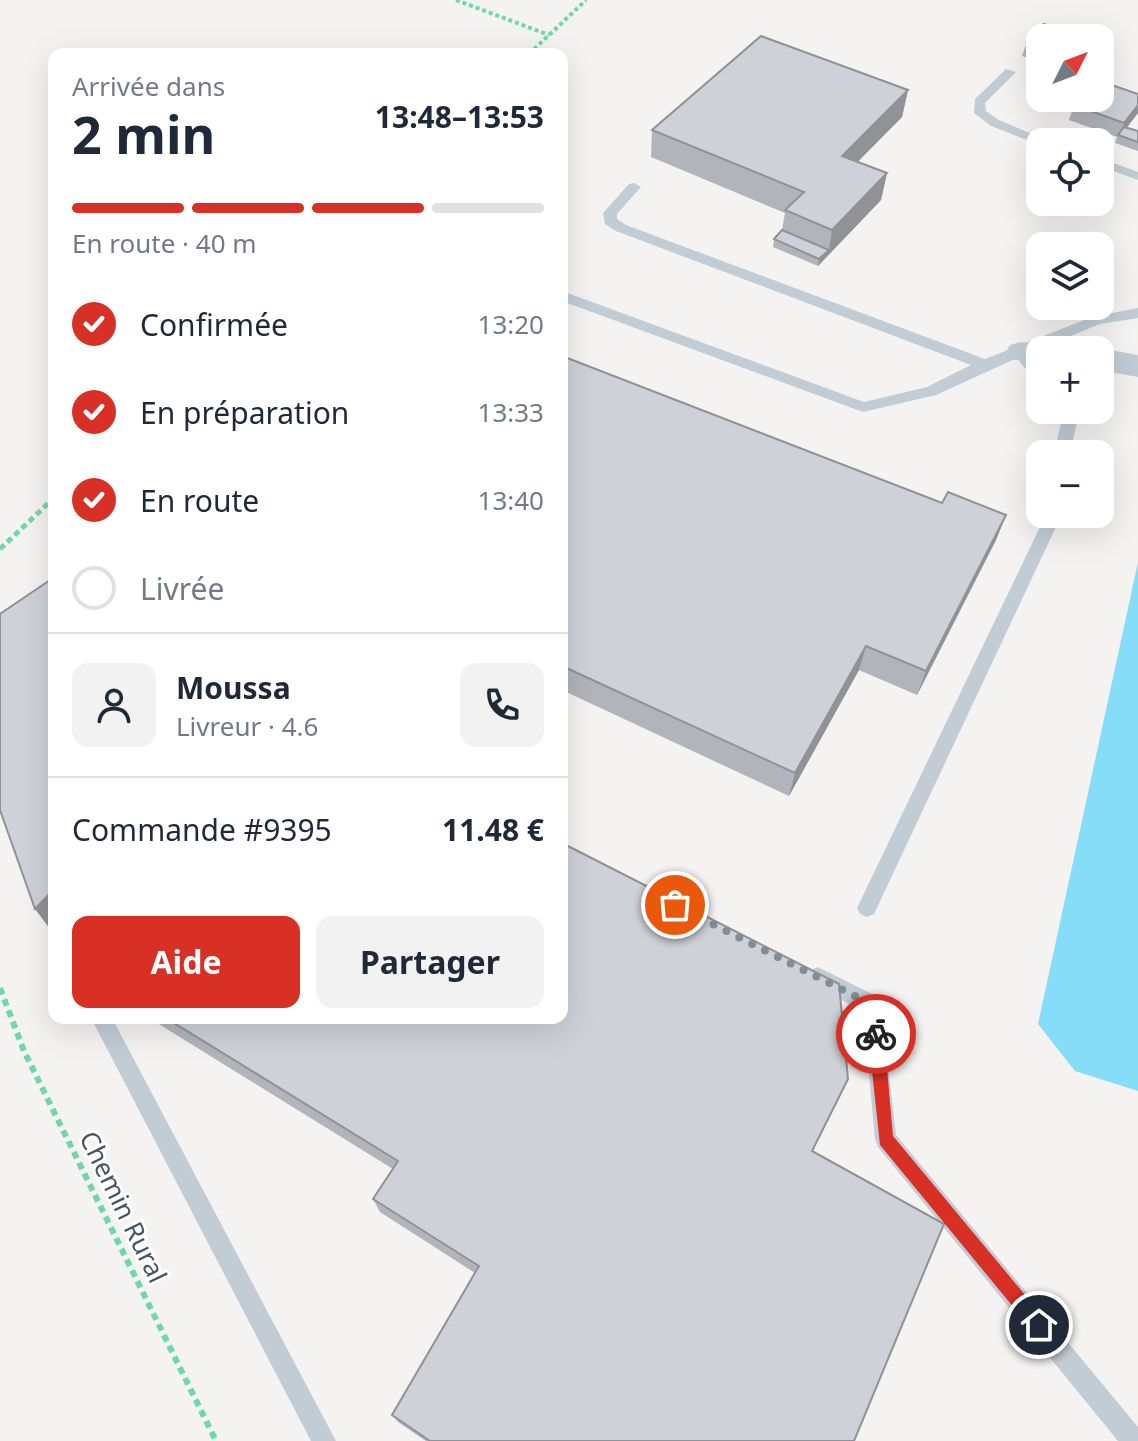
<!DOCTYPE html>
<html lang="fr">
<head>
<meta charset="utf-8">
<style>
  body { margin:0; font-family:"Noto Sans",sans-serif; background:#f2f2f3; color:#1f2937; height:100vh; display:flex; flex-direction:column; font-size:30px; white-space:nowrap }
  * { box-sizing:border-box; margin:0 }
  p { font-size:26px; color:#747a83 }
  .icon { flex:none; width:44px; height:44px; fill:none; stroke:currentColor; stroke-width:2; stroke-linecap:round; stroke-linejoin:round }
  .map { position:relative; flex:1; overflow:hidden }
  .side { position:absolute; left:48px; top:48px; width:520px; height:976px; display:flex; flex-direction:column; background:#fff; border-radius:16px; box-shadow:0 8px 32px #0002 }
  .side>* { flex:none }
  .needle { width:52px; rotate:48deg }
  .buttons { position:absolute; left:1026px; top:24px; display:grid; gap:16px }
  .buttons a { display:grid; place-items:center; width:88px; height:88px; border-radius:16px; background:#fff; box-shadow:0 8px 32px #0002; font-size:40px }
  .pin { position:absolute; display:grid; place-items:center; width:68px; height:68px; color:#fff; margin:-34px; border:4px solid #fff; border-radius:50%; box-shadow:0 2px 8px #0007 }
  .courier { position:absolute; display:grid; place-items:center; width:80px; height:80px; margin:-40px; border:6px solid #d93025; border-radius:50%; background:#fff; color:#222; box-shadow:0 2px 10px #0007 }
  .headline em { font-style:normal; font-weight:700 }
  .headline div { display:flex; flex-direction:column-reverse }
  .headline { display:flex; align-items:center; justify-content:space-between; height:136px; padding:0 24px }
  h1 { font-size:52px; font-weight:700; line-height:60px }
  .bar { display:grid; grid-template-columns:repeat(4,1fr); gap:12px 8px; align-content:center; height:96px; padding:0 24px }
  .bar i { height:10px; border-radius:6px; background:#e0e1e3 }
  .bar .current { background:#d93025 }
  .bar p { grid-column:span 4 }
  .line { display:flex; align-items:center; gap:20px; padding:0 24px; border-top:2px solid #e0e1e3 }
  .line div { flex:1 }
  .round { display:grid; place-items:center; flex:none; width:84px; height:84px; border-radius:16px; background:#f2f2f3 }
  ol { padding:0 24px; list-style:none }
  li { display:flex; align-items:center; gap:24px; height:88px }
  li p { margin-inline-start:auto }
  li .icon { padding:8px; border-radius:50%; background:#d93025; color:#fff; stroke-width:4 }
  li:last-child { color:#747a83 }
  li i { width:44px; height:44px; border:4px solid #e0e1e3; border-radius:50% }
  .primary-button { display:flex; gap:16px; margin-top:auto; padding:16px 24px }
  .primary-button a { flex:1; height:92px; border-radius:16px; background:#d93025; color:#fff; font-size:32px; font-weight:700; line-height:92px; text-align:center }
  .primary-button a+a { background:#f2f2f3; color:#1f2937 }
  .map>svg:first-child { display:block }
</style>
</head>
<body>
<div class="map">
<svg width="1138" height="1441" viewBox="0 0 1138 1441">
  <rect width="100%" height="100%" fill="#f5f2f2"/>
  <!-- water -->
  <path fill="#85ddf7" d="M1138 562V1091L1075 1071 1038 1024Z"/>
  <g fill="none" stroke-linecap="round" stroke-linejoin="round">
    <!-- path-far2 -->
    <g stroke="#70d8a7" stroke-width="4" stroke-dasharray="4 3" stroke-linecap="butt">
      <path d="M456 0 549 35"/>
      <path d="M529 54 586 0"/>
    </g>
    <!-- path-far1 -->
    <path stroke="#70d8a7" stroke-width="5" stroke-dasharray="6 4" stroke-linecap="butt" d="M0 549 54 498"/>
    <!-- path -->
    <path stroke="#70d8a7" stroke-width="6" stroke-dasharray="7 5" stroke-linecap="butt" d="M0 988 24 1051 216 1441"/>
    <!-- lane -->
    <g fill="#c2ccd5" fill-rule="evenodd">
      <path d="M1006 69 1016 72 985 103 986 111 999 120 1051 142H1040V145L991 126 974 113 975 99Z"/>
      <path d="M1100 158 1138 172V180L1100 166Z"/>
      <path d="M634 183 641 187 617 214V219L626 225 985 359 1092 317 1138 308V318L1100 324 1029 353 1040 367V382L1035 381 1017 358 936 395 863 412 562 301V291L864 402 927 387 971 365 616 231 605 224 603 213 629 184Z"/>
      <path d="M1056 410H1073L1078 417 1070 454H1054L1062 418Z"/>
      <path d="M1042 514H1058L1056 527 874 914 867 917 860 914 857 908 1040 527Z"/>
      <path d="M818 967 880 998 896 1135 1138 1427V1441H1118L878 1147 875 1139 863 1011 811 984 808 977 811 970Z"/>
      <path d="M91 1018H112L336 1441H311Z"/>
    </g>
    <!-- street -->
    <g fill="#c2ccd5" fill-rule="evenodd">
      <path d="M1021 342 1040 344 1053 350H1040V364L1010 359 1006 352 1010 345Z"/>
      <path d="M1100 348 1138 355V377L1100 370V350H1095Z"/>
    </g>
  </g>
  <!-- wall -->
  <g fill="#b1b4ba">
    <path d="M1044 24 1066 32 1064 38H1040V62L1022 56 1027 42Z"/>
    <path d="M1040 77V98H1065L1057 107 1030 97 1034 83Z"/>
    <path d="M908 90 902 117 857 162 887 173 881 200 818 266 773 247 774 239 782 230 785 213 651 157 652 130Z"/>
    <path d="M1138 94 1127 127 1138 131V151L1115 143 1117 137 1069 120 1074 105Z"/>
    <path d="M562 356 942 503 1006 515 996 540 917 695 859 670 789 796 562 690Z"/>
    <path d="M149 1018H562L812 1151 854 1441H426L398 1422 392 1415 475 1273 380 1212 373 1199 393 1169Z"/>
  </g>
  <!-- shaded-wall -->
  <g fill="#909297">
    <path d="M908 90 902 117 837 183 842 156Z"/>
    <path d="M1060 98H1065L1057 107Z"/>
    <path d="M1138 105V113L1119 138 1124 123Z"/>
    <path d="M887 173 881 200 818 266 819 259 829 250 832 230Z"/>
    <path d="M1006 515 996 540 917 695 926 671Z"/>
    <path d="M866 646 859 670 789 796 795 773Z"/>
    <path d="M54 889V925L50 929 35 909Z"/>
  </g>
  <!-- building -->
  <g fill="#ced1d8" stroke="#909297" stroke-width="2">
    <path d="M1044 24 1066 32 1060 38H1040V46L1027 42Z"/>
    <path d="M761 36 908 90 842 156 887 173 832 230 785 210 804 192 652 130Z"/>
    <path d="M1040 77V84L1034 83Z"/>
    <path d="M1100 81 1138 94V105L1124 123 1074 105 1080 98H1100Z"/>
    <path d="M1124 127 1138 131V142L1118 135Z"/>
    <path d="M782 230 829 250 819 259 774 239Z"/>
    <path d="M562 356 942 503 948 492 1006 515 926 671 866 646 795 773 562 666Z"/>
    <path d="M53 578 54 581V889L35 909 0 810V614Z"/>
    <path d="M562 843 839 984 848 1079 812 1151 944 1224 854 1441H430L392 1415 479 1266 373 1199 398 1161 166 1018H562Z"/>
  </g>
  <!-- route -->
  <path fill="#d93025" d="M876 1026 884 1034 893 1136 1045 1319 1047 1325 1045 1331 1039 1333 1033 1331 880 1145 868 1034Z"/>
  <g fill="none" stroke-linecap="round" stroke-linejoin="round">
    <!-- done -->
    <path stroke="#848c94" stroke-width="8" stroke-dasharray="0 14.4" d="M675 905 873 1005 876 1034"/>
  </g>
  <g text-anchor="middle" stroke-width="6" stroke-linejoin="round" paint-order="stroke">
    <!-- near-street labels -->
    <g font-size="26" fill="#475562" stroke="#fff">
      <text transform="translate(123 1207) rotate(64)" y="9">Chemin Rural</text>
    </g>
  </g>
</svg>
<div class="buttons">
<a><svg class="needle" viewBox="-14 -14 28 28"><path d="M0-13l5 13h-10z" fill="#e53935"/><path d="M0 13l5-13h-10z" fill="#747a83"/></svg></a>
<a><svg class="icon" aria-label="locate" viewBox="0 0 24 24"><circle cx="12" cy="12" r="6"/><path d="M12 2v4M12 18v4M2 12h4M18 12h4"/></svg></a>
<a><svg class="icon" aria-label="layers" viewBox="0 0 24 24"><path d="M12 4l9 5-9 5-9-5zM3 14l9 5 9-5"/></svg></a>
<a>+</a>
<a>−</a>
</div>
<div class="pin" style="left:675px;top:905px;background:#ea580c"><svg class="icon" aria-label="bag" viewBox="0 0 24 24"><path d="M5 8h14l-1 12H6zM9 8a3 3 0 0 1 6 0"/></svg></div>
<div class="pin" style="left:1039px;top:1325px;background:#1f2937"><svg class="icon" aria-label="home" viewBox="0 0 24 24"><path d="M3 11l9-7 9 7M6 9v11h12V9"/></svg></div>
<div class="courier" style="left:876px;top:1034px"><svg class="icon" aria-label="bike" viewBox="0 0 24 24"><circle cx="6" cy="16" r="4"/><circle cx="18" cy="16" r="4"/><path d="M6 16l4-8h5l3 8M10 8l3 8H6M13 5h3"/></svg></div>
<section class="side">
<div class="headline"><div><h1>2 min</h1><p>Arrivée dans</p></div><em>13:48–13:53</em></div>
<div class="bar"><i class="current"></i><i class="current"></i><i class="current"></i><i></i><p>En route · 40 m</p></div>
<ol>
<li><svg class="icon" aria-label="check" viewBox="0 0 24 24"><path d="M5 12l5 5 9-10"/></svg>Confirmée<p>13:20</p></li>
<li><svg class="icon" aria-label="check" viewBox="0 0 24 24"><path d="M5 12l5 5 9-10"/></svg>En préparation<p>13:33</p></li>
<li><svg class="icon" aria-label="check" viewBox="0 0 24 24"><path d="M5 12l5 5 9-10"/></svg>En route<p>13:40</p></li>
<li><i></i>Livrée</li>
</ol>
<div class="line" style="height:144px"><a class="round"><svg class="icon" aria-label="person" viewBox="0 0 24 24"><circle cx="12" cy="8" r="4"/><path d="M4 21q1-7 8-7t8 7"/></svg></a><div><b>Moussa</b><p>Livreur · 4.6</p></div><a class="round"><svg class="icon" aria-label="phone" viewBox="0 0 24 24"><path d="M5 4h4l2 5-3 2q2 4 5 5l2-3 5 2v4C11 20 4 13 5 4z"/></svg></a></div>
<div class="line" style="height:104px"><div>Commande #9395</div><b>11.48 €</b></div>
<div class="primary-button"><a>Aide</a><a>Partager</a></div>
</section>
</div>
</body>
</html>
